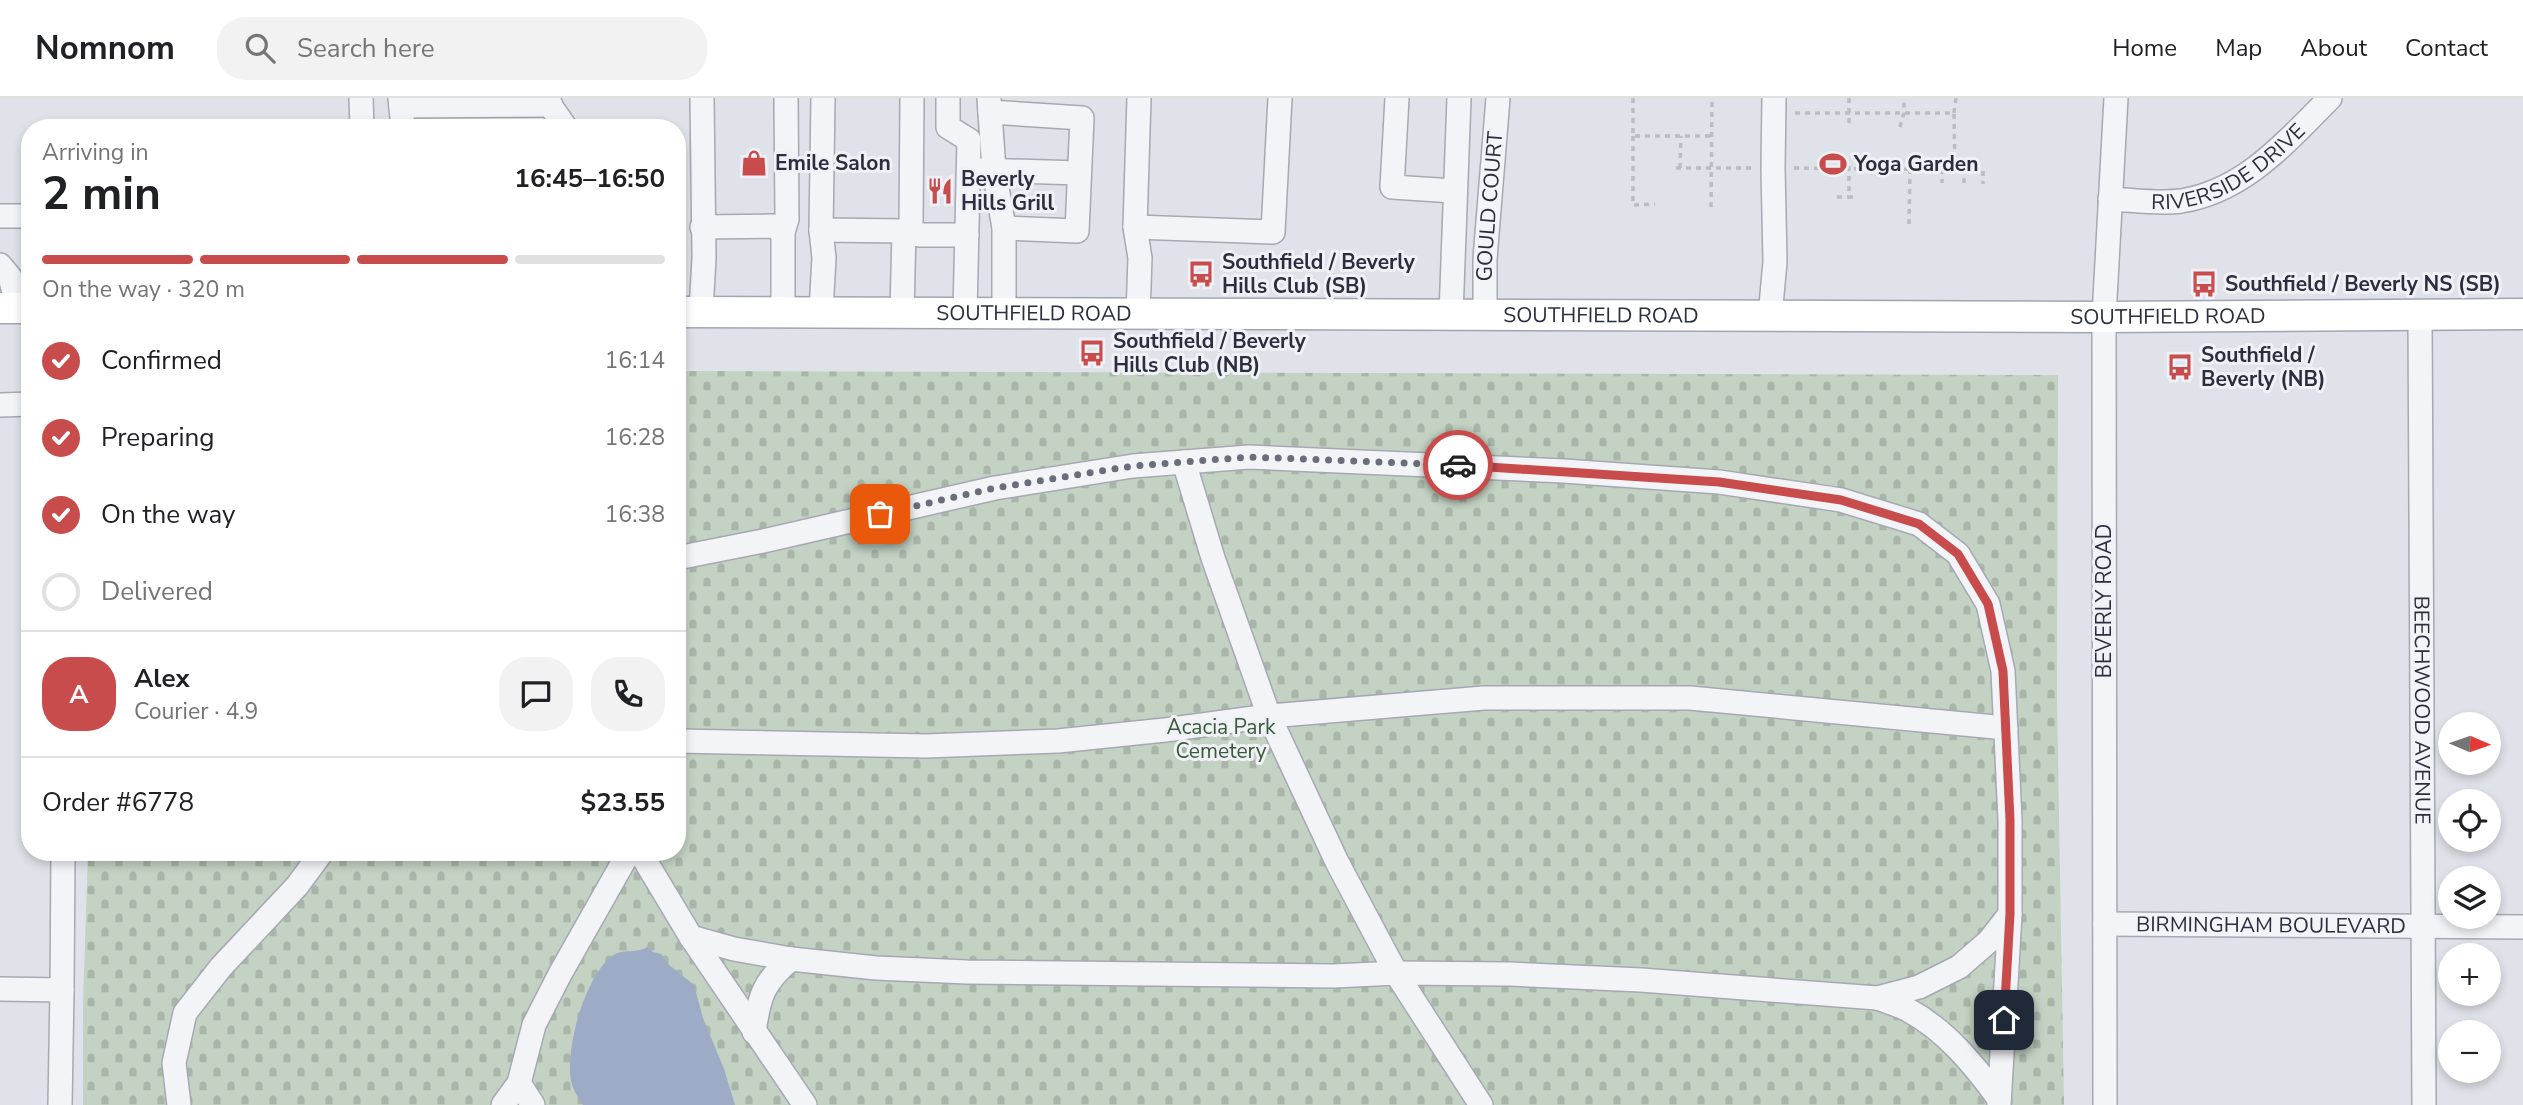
<!DOCTYPE html>
<html lang="en">
<head>
<meta charset="utf-8">
<style>
  body { margin:0; font-family:"Nunito Sans",sans-serif; background:#f2f2f2; color:#202124; height:100vh; display:flex; flex-direction:column; font-size:26px; white-space:nowrap }
  * { box-sizing:border-box; margin:0 }
  p { font-size:23px; color:#757577 }
  .icon { flex:none; width:38px; height:38px; fill:none; stroke:currentColor; stroke-width:2; stroke-linecap:round; stroke-linejoin:round }
  .map { position:relative; flex:1; overflow:hidden }
  .side { position:absolute; left:21px; top:21px; width:665px; height:742px; display:flex; flex-direction:column; background:#fff; border-radius:28px; box-shadow:0 4px 10px #0003 }
  .side>* { flex:none }
  .needle { width:46px; rotate:92deg }
  .fabs { position:absolute; left:2438px; top:614px; display:grid; gap:14px }
  .fabs a { display:grid; place-items:center; width:63px; height:63px; border-radius:50%; background:#fff; box-shadow:0 4px 10px #0003; font-size:35px }
  .pin { position:absolute; display:grid; place-items:center; width:60px; height:60px; color:#fff; margin:-30px; border-radius:14px; box-shadow:0 4px 10px #0006 }
  .courier { position:absolute; display:grid; place-items:center; width:70px; height:70px; margin:-35px; border:5px solid #c84c4b; border-radius:50%; background:#fff; color:#222; box-shadow:0 2px 9px #0007 }
  .summary em { font-style:normal; font-weight:700 }
  .summary div { display:flex; flex-direction:column-reverse }
  .summary { display:flex; align-items:center; justify-content:space-between; height:119px; padding:0 21px }
  h1 { font-size:46px; font-weight:700; line-height:52px }
  .bar { display:grid; grid-template-columns:repeat(4,1fr); gap:10px 7px; align-content:center; height:84px; padding:0 21px }
  .bar i { height:9px; border-radius:5px; background:#e0e0e0 }
  .bar .on { background:#c84c4b }
  .bar p { grid-column:span 4 }
  .line { display:flex; align-items:center; gap:18px; padding:0 21px; border-top:2px solid #e0e0e0 }
  .line div { flex:1 }
  .round { display:grid; place-items:center; flex:none; width:74px; height:74px; border-radius:28px; background:#f2f2f2 }
  ol { padding:0 21px; list-style:none }
  li { display:flex; align-items:center; gap:21px; height:77px }
  li p { margin-inline-start:auto }
  li .icon { padding:7px; border-radius:50%; background:#c84c4b; color:#fff; stroke-width:4 }
  li:last-child { color:#757577 }
  li i { width:38px; height:38px; border:4px solid #e0e0e0; border-radius:50% }
  header { display:flex; align-items:center; gap:42px; box-sizing:border-box; height:98px; padding:0 35px; background:#fff; border-bottom:2px solid #e0e0e0 }
  header strong { font-size:33px }
  nav { display:flex; gap:38px; margin-inline-start:auto; font-size:24px }
  .search { width:490px; height:63px; background:#f2f2f2; display:flex; align-items:center; gap:18px; box-sizing:border-box; padding:0 24px; border-radius:28px; color:#757577; font-size:26px }
  .map>svg:first-child { display:block }
</style>
</head>
<body>
<header>
<strong>Nomnom</strong>
<div class="search"><svg class="icon" aria-label="search" viewBox="0 0 24 24"><circle cx="10" cy="10" r="6"/><path d="M15 15l6 6"/></svg>Search here</div>
<nav><a>Home</a><a>Map</a><a>About</a><a>Contact</a></nav>
</header>
<div class="map">
<svg width="2523" height="1007" viewBox="0 0 2523 1007">
  <defs>
    <pattern id="cemetery-stones" width="16" height="16" patternUnits="userSpaceOnUse" patternTransform="scale(1.75)"><rect width="16" height="16" fill="#c3d2c2"/><path d="M2 7V4a2 2 0 0 1 4 0v3zM10 15v-3a2 2 0 0 1 4 0v3z" fill="#a8b5a8"/></pattern>
  </defs>
  <rect width="100%" height="100%" fill="#e0e2e9"/>
  <!-- cemetery -->
  <path fill="url(#cemetery-stones)" d="M677 273 2058 277 2057 601 2064 1007H83V905L88 754H677Z"/>
  <!-- water -->
  <path fill="#9dabc7" d="M647 849 653 854 661 856 668 866 694 887 703 920 724 971 735 1007H583C578 999 573 992 571 983 565 950 585 879 612 858 623 850 637 856 647 849Z"/>
  <g fill="none" stroke-linecap="round" stroke-linejoin="round">
    <!-- minor casing -->
    <g stroke="#a6a8b3" stroke-width="26">
      <g id="minor">
        <path d="M361 0 362 30"/>
        <path d="M400 0 403 30"/>
        <path d="M545 0 566 30"/>
        <path d="M948 0V29L969 42 965 214"/>
        <path d="M1397 0 1392 89 1454 93"/>
        <path d="M989 1 994 72 1004 130V214"/>
        <path d="M401 8 551 7"/>
        <path d="M990 14 1082 20 1077 133 1004 130"/>
        <path d="M979 72 1079 75"/>
        <path id="s1" d="M2110 101C2133 102 2158 106 2181 103 2245 93 2287 43 2330 0"/>
        <path d="M0 118H30"/>
        <path d="M702 129 773 128 783 134V213"/>
        <path d="M1135 129 1273 134 1280 0"/>
        <path d="M821 132 904 133 911 126 912 0"/>
        <path d="M783 134 787 121 786 0"/>
        <path d="M0 167 10 179 18 210"/>
        <path d="M701 213 704 160 702 0"/>
        <path d="M821 213 824 160 821 132 823 0"/>
        <path d="M902 214 904 133 919 137H967"/>
        <path d="M1138 216 1140 160 1135 129 1139 0"/>
        <path id="s2" d="M1485 216V161L1498 0"/>
        <path id="s3" d="M2420 216 2424 1007"/>
        <path d="M1451 217 1459 0"/>
        <path d="M1770 218 1775 164 1773 70 1774 0"/>
        <path d="M0 307 30 306"/>
        <path d="M1184 364 1213 460 1269 618 1337 764 1396 875 1481 1007"/>
        <path d="M677 460 763 443 995 390 1133 368 1249 359 1564 373 1719 384 1841 402 1919 426 1958 456 1988 506 2003 573 2010 722V816L1999 1007"/>
        <path d="M677 643 926 648 1058 643 1165 632 1269 618 1484 600H1690L2006 630"/>
        <path d="M640 754 691 839 805 1007"/>
        <path id="s4" d="M2105 826 2523 829"/>
        <path d="M691 839 734 851 791 861 876 870 967 874 1334 878 1396 875 1510 876 1641 882 1877 900 1919 889 1959 869 1989 843 2010 816"/>
        <path d="M0 891 62 892 63 754"/>
        <path d="M1877 900C1888 904 1899 907 1908 912 1946 932 1975 968 1999 1001"/>
        <path d="M754 934C759 899 763 884 791 861"/>
        <path d="M519 985 533 1007"/>
        <path d="M60 1007 62 892"/>
        <path d="M179 1007 174 965 185 915 221 869 297 788 322 754"/>
        <path d="M503 1007 519 985 534 927 560 876 629 754"/>
        <path d="M2105 1007 2104 219 2116 0"/>
      </g>
    </g>
    <!-- major casing -->
    <g stroke="#a0a5b4" stroke-width="33">
      <g id="major">
        <path d="M0 210H30"/>
        <path id="s5" d="M677 214 2104 219 2523 216"/>
      </g>
    </g>
    <!-- path -->
    <g stroke="#bbbdc3" stroke-width="3.5" stroke-dasharray="5 5" stroke-linecap="butt">
      <path d="M1633 0V38H1712"/>
      <path d="M1849 0V29"/>
      <path d="M1795 15H1954L1955 71"/>
      <path d="M1954 15 1956 0"/>
      <path d="M1900 29 1904 15V0"/>
      <path d="M1633 38V107L1655 106"/>
      <path d="M1849 68V99H1858"/>
      <path d="M1676 70H1751"/>
      <path d="M1680 70 1681 38"/>
      <path d="M1794 70 1983 72V86"/>
      <path d="M1942 71V85"/>
      <path d="M1964 85V71"/>
      <path d="M1837 99H1849"/>
      <path d="M1711 109 1712 0"/>
      <path d="M1909 126 1910 71"/>
    </g>
    <!-- minor -->
    <use href="#minor" stroke="#f3f4f7" stroke-width="23"/>
    <!-- major -->
    <use href="#major" stroke="#fff" stroke-width="30"/>
  </g>
  <g fill="none" stroke-linecap="round" stroke-linejoin="round">
    <!-- done -->
    <path stroke="#6a6d7a" stroke-width="7" stroke-dasharray="0 12.6" d="M880 416 995 390 1133 368 1249 359 1458 367"/>
    <!-- route -->
    <path stroke="#c84c4b" stroke-width="9" d="M1458 367 1719 384 1841 402 1919 426 1958 456 1988 506 2003 573 2010 722V816L2004 922"/>
  </g>
  <!-- icons -->
  <defs>
    <g id="shop-bare" transform="scale(2.1)"><path d="M-5-2.5h2.3a2.7 3.5 0 0 1 5.4 0H5L5.5 6h-11ZM-1.5-2.5h3a1.5 2.3 0 0 0-3 0Z" fill="#c84c4b" stroke="#f0f1f6" stroke-width="2.5" paint-order="stroke"/></g>
    <g id="stadium-bare" transform="scale(2.1)"><path d="M0-5a6.5 5 0 1 0 0 10a6.5 5 0 1 0 0-10ZM-3.5-1.8h7v3.6h-7Z" fill="#c84c4b" stroke="#f0f1f6" stroke-width="2.5" paint-order="stroke"/></g>
    <g id="restaurant-bare" transform="scale(2.1)"><path d="M-5-6h1v4h1v-4h1v4h1v-4h1v5L-1.5 .5V6h-2V.5L-5-1ZM5-6V6H3V1.5H1.5Q1.5-4 5-6Z" fill="#c84c4b" stroke="#f0f1f6" stroke-width="2.5" paint-order="stroke"/></g>
    <g id="bus-bare" transform="scale(2.1)"><path d="M-5-6H5V4H4V6H2V4H-2V6H-4V4H-5ZM-3.5-4V0h7V-4ZM-3.5 1.2v1.5H-2V1.2ZM2 1.2v1.5H3.5V1.2Z" fill="#c84c4b" stroke="#f0f1f6" stroke-width="2.5" paint-order="stroke"/></g>
  </defs>
  <g fill-rule="evenodd">
    <use href="#shop-bare" x="754" y="65"/>
    <use href="#stadium-bare" x="1833" y="66"/>
    <use href="#restaurant-bare" x="940" y="93"/>
    <use href="#bus-bare" x="1201" y="176"/>
    <use href="#bus-bare" x="2204" y="186"/>
    <use href="#bus-bare" x="1092" y="255"/>
    <use href="#bus-bare" x="2180" y="269"/>
  </g>
  <g text-anchor="middle" stroke-width="6" stroke-linejoin="round" paint-order="stroke">
    <!-- street labels -->
    <g font-size="21" fill="#2a2e3f" stroke="#f0f1f6">
      <text dy="7" stroke="none"><textPath href="#s1" startOffset="128">RIVERSIDE DRIVE</textPath></text>
      <text dy="7" stroke="none"><textPath href="#s2" startOffset="108">GOULD COURT</textPath></text>
      <text dy="7" stroke="none"><textPath href="#s5" startOffset="357">SOUTHFIELD ROAD</textPath></text>
      <text dy="7" stroke="none"><textPath href="#s5" startOffset="924">SOUTHFIELD ROAD</textPath></text>
      <text dy="7" stroke="none"><textPath href="#s5" startOffset="1491">SOUTHFIELD ROAD</textPath></text>
      <text transform="translate(2104 503) rotate(-90)" y="7">BEVERLY ROAD</text>
      <text dy="7" stroke="none"><textPath href="#s3" startOffset="396">BEECHWOOD AVENUE</textPath></text>
      <text dy="7" stroke="none"><textPath href="#s4" startOffset="166">BIRMINGHAM BOULEVARD</textPath></text>
    </g>
    <!-- poi labels -->
    <g font-size="21" font-weight="bold" fill="#2a2e3f" stroke="#f0f1f6" text-anchor="start">
      <text x="775" y="72">Emile Salon</text>
      <text x="1854" y="73">Yoga Garden</text>
      <text x="961" y="88">Beverly<tspan x="961" dy="24">Hills Grill</tspan></text>
      <text x="1222" y="171">Southfield / Beverly<tspan x="1222" dy="24">Hills Club (SB)</tspan></text>
      <text x="2225" y="193">Southfield / Beverly NS (SB)</text>
      <text x="1113" y="250">Southfield / Beverly<tspan x="1113" dy="24">Hills Club (NB)</tspan></text>
      <text x="2201" y="264">Southfield /<tspan x="2201" dy="24">Beverly (NB)</tspan></text>
    </g>
    <!-- park labels -->
    <g font-size="21" fill="#395a37" stroke="#f0f1f6">
      <text x="1221" y="636">Acacia Park<tspan x="1221" dy="24">Cemetery</tspan></text>
    </g>
  </g>
</svg>
<div class="fabs">
<a><svg class="needle" viewBox="-14 -14 28 28"><path d="M0-13l5 13h-10z" fill="#e53935"/><path d="M0 13l5-13h-10z" fill="#757577"/></svg></a>
<a><svg class="icon" aria-label="locate" viewBox="0 0 24 24"><circle cx="12" cy="12" r="6"/><path d="M12 2v4M12 18v4M2 12h4M18 12h4"/></svg></a>
<a><svg class="icon" aria-label="layers" viewBox="0 0 24 24"><path d="M12 4l9 5-9 5-9-5zM3 14l9 5 9-5"/></svg></a>
<a>+</a>
<a>−</a>
</div>
<div class="pin" style="left:880px;top:416px;background:#ea580c"><svg class="icon" aria-label="bag" viewBox="0 0 24 24"><path d="M5 8h14l-1 12H6zM9 8a3 3 0 0 1 6 0"/></svg></div>
<div class="pin" style="left:2004px;top:922px;background:#1f2937"><svg class="icon" aria-label="home" viewBox="0 0 24 24"><path d="M3 11l9-7 9 7M6 9v11h12V9"/></svg></div>
<div class="courier" style="left:1458px;top:367px"><svg class="icon" aria-label="car" viewBox="0 0 24 24"><path d="M5 17H2v-5l4-1 3-4h7l3 4 3 1v5h-3M9 17h6M6 11h13"/><circle cx="7" cy="17" r="2"/><circle cx="17" cy="17" r="2"/></svg></div>
<section class="side">
<div class="summary"><div><h1>2 min</h1><p>Arriving in</p></div><em>16:45–16:50</em></div>
<div class="bar"><i class="on"></i><i class="on"></i><i class="on"></i><i></i><p>On the way · 320 m</p></div>
<ol>
<li><svg class="icon" aria-label="check" viewBox="0 0 24 24"><path d="M5 12l5 5 9-10"/></svg>Confirmed<p>16:14</p></li>
<li><svg class="icon" aria-label="check" viewBox="0 0 24 24"><path d="M5 12l5 5 9-10"/></svg>Preparing<p>16:28</p></li>
<li><svg class="icon" aria-label="check" viewBox="0 0 24 24"><path d="M5 12l5 5 9-10"/></svg>On the way<p>16:38</p></li>
<li><i></i>Delivered</li>
</ol>
<div class="line" style="height:126px"><b class="round" style="background:#c84c4b;color:#fff">A</b><div><b>Alex</b><p>Courier · 4.9</p></div><a class="round"><svg class="icon" aria-label="chat" viewBox="0 0 24 24"><path d="M4 5h16v11H9l-5 4z"/></svg></a><a class="round"><svg class="icon" aria-label="phone" viewBox="0 0 24 24"><path d="M5 4h4l2 5-3 2q2 4 5 5l2-3 5 2v4C11 20 4 13 5 4z"/></svg></a></div>
<div class="line" style="height:91px"><div>Order #6778</div><b>$23.55</b></div>
</section>
</div>
</body>
</html>
